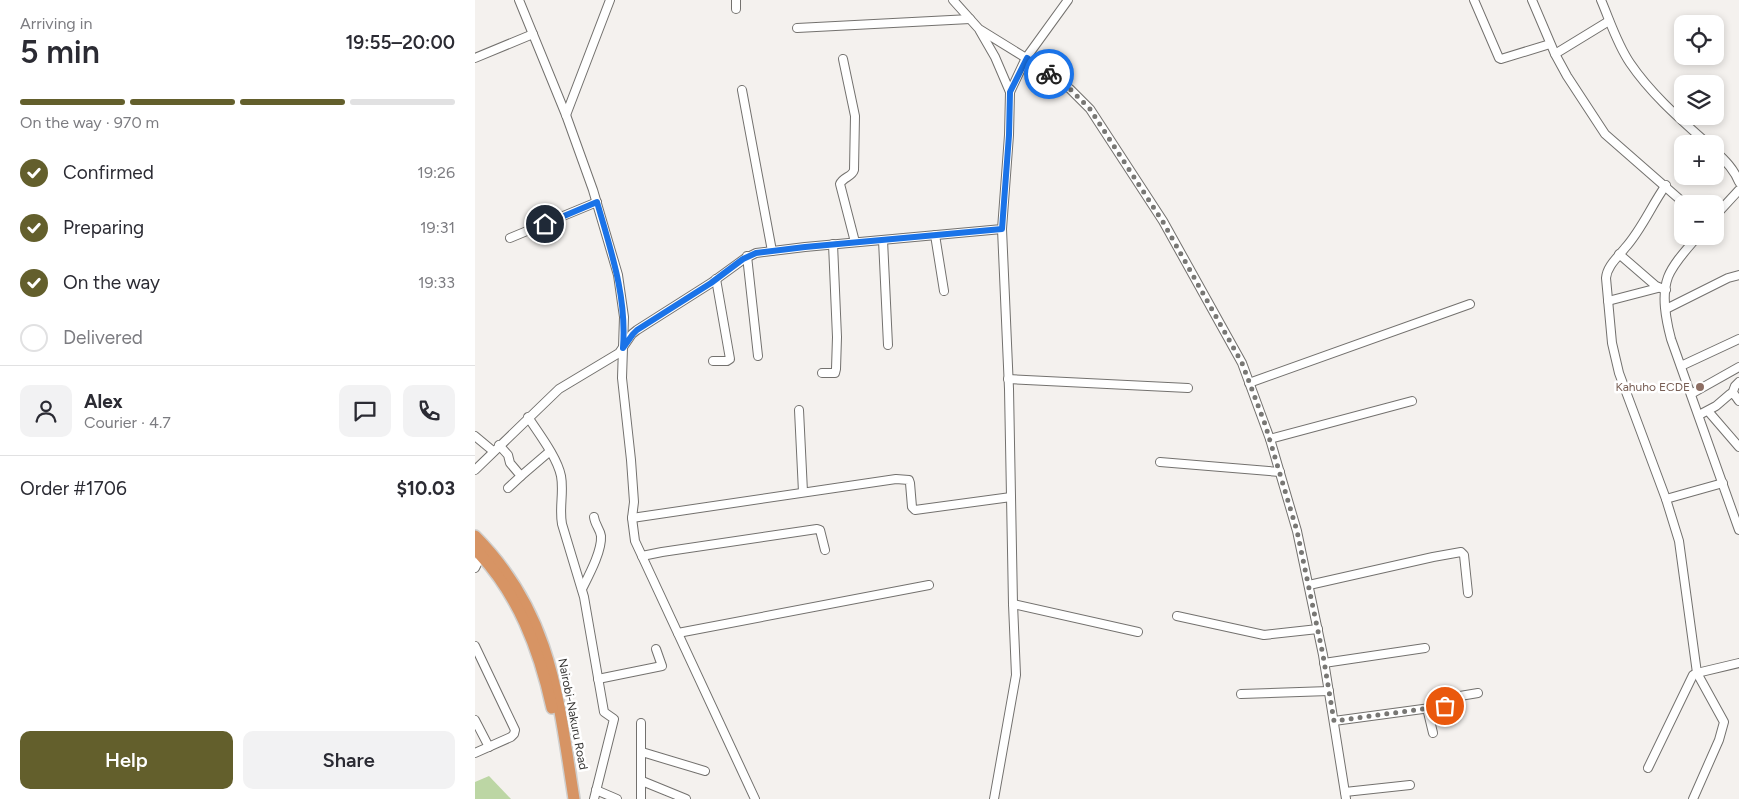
<!DOCTYPE html>
<html lang="en">
<head>
<meta charset="utf-8">
<style>
  body { margin:0; font-family:Figtree,sans-serif; background:#f2f2f3; color:#2b2b33; height:100vh; display:flex; flex-direction:column; font-size:19px; white-space:nowrap }
  * { box-sizing:border-box; margin:0 }
  p { font-size:16px; color:#7c7c81 }
  .icon { flex:none; width:28px; height:28px; fill:none; stroke:currentColor; stroke-width:2; stroke-linecap:round; stroke-linejoin:round }
  .map { position:relative; flex:1; overflow:hidden }
  .side { display:flex; flex-direction:column; background:#fff; width:475px }
  .side>* { flex:none }
  .tools { position:absolute; left:1199px; top:15px; display:grid; gap:10px }
  .tools a { display:grid; place-items:center; width:50px; height:50px; border-radius:10px; background:#fff; box-shadow:0 2px 8px #0003; font-size:25px }
  .pin { position:absolute; display:grid; place-items:center; width:42px; height:42px; color:#fff; margin:-21px; border:2px solid #fff; border-radius:50%; box-shadow:0 1px 5px #0007 }
  .courier { position:absolute; display:grid; place-items:center; width:50px; height:50px; margin:-25px; border:4px solid #1a73e8; border-radius:50%; background:#fff; color:#222; box-shadow:0 1px 6px #0007 }
  .head em { font-style:normal; font-weight:600 }
  .head div { display:flex; flex-direction:column-reverse }
  .head { display:flex; align-items:center; justify-content:space-between; height:85px; padding:0 20px }
  h1 { font-size:32px; font-weight:600; line-height:38px }
  .bar { display:grid; grid-template-columns:repeat(4,1fr); gap:8px 5px; align-content:center; height:60px; padding:0 20px }
  .bar i { height:6px; border-radius:4px; background:#e1e1e2 }
  .bar .on { background:#635f2c }
  .bar p { grid-column:span 4 }
  .line { display:flex; align-items:center; gap:12px; padding:0 20px; border-top:1px solid #e1e1e2 }
  .line div { flex:1 }
  .round { display:grid; place-items:center; flex:none; width:52px; height:52px; border-radius:10px; background:#f2f2f3 }
  ol { padding:0 20px; list-style:none }
  li { display:flex; align-items:center; gap:15px; height:55px }
  li p { margin-inline-start:auto }
  li .icon { padding:5px; border-radius:50%; background:#635f2c; color:#fff; stroke-width:4 }
  li:last-child { color:#7c7c81 }
  li i { width:28px; height:28px; border:2px solid #e1e1e2; border-radius:50% }
  .action { display:flex; gap:10px; margin-top:auto; padding:10px 20px }
  .action a { flex:1; height:58px; border-radius:10px; background:#635f2c; color:#fff; font-size:20px; font-weight:600; line-height:58px; text-align:center }
  .action a+a { background:#f2f2f3; color:#2b2b33 }
  main { display:flex; flex:1; min-height:0 }
  .map>svg:first-child { display:block }
</style>
</head>
<body>
<main>
<section class="side">
<div class="head"><div><h1>5 min</h1><p>Arriving in</p></div><em>19:55–20:00</em></div>
<div class="bar"><i class="on"></i><i class="on"></i><i class="on"></i><i></i><p>On the way · 970 m</p></div>
<ol>
<li><svg class="icon" aria-label="check" viewBox="0 0 24 24"><path d="M5 12l5 5 9-10"/></svg>Confirmed<p>19:26</p></li>
<li><svg class="icon" aria-label="check" viewBox="0 0 24 24"><path d="M5 12l5 5 9-10"/></svg>Preparing<p>19:31</p></li>
<li><svg class="icon" aria-label="check" viewBox="0 0 24 24"><path d="M5 12l5 5 9-10"/></svg>On the way<p>19:33</p></li>
<li><i></i>Delivered</li>
</ol>
<div class="line" style="height:90px"><a class="round"><svg class="icon" aria-label="person" viewBox="0 0 24 24"><circle cx="12" cy="8" r="4"/><path d="M4 21q1-7 8-7t8 7"/></svg></a><div><b>Alex</b><p>Courier · 4.7</p></div><a class="round"><svg class="icon" aria-label="chat" viewBox="0 0 24 24"><path d="M4 5h16v11H9l-5 4z"/></svg></a><a class="round"><svg class="icon" aria-label="phone" viewBox="0 0 24 24"><path d="M5 4h4l2 5-3 2q2 4 5 5l2-3 5 2v4C11 20 4 13 5 4z"/></svg></a></div>
<div class="line" style="height:65px"><div>Order #1706</div><b>$10.03</b></div>
<div class="action"><a>Help</a><a>Share</a></div>
</section>
<div class="map">
<svg width="1264" height="799" viewBox="0 0 1264 799">
  <rect width="100%" height="100%" fill="#f4f1ee"/>
  <!-- green -->
  <path fill="#bcd6a4" d="M14 776 36 799H0V782Z"/>
  <g fill="none" stroke-linecap="round" stroke-linejoin="round">
    <!-- minor casing -->
    <g stroke="#73716e" stroke-width="10">
      <g id="minor">
        <path d="M44 0 91 115 118 190 143 275 149 317 147 378 156 460 159 502 157 518 160 541 280 799"/>
        <path d="M261 0V9"/>
        <path d="M478 0 504 29 551 58 595 89 615 109 688 221 767 363 795 439 822 531 848 655 871 799"/>
        <path d="M999 0 1024 58 1026 59 1075 44"/>
        <path d="M1057 0 1080 54 1092 76 1130 134 1210 204"/>
        <path d="M1126 0C1135 21 1142 44 1155 63 1176 94 1205 119 1233 144"/>
        <path d="M322 28 495 19"/>
        <path d="M505 31 520 57 535 92"/>
        <path d="M1080 54 1134 21"/>
        <path d="M0 58 58 34"/>
        <path d="M368 59 380 116 379 170C377 177 368 177 365 184L380 242"/>
        <path d="M267 90 297 251"/>
        <path d="M91 115 135 0"/>
        <path d="M1240 151C1250 160 1259 169 1264 182"/>
        <path d="M1191 185C1176 206 1167 229 1150 248 1143 257 1132 266 1131 278L1137 343 1144 373 1191 499 1204 541 1222 673 1249 722 1244 740 1218 799"/>
        <path d="M1240 216 1264 190"/>
        <path d="M460 235 469 291"/>
        <path d="M1223 236C1213 248 1199 262 1193 277 1186 296 1191 320 1196 339L1264 530"/>
        <path d="M35 238 122 202"/>
        <path d="M408 240 413 345"/>
        <path d="M1144 254 1181 286 1191 290"/>
        <path d="M272 256 283 356"/>
        <path d="M1133 301 1183 288"/>
        <path d="M1191 309 1253 278 1264 275"/>
        <path d="M238 361H252L255 359 241 279"/>
        <path d="M1206 366 1264 339"/>
        <path d="M347 373H360L361 369 362 337 358 244"/>
        <path d="M533 379 713 388"/>
        <path d="M774 383 995 304"/>
        <path d="M1216 394 1264 367"/>
        <path d="M1257 394 1260 386 1264 382"/>
        <path d="M324 410 328 492"/>
        <path d="M1233 411 1264 447"/>
        <path d="M1224 415 1241 406 1255 394H1259L1264 401"/>
        <path d="M53 417C64 434 82 457 86 476 89 492 84 508 87 524L109 597 129 712 139 719 119 799"/>
        <path d="M0 436 18 451"/>
        <path d="M795 439 937 401"/>
        <path d="M24 445 33 455 35 463 46 476 33 488"/>
        <path d="M685 462 805 472"/>
        <path d="M0 470 84 389 144 353 157 334 162 330 236 283 269 259 281 253 330 247 527 229 534 135 535 92 551 58 593 0"/>
        <path d="M46 476 74 452"/>
        <path d="M1191 499 1248 483"/>
        <path d="M157 518 421 479 434 480 435 483 437 507 440 510 536 497"/>
        <path d="M167 556 187 552 342 529 345 530 350 550"/>
        <path d="M0 568 4 560"/>
        <path d="M834 585 958 557 986 552 989 555 993 593"/>
        <path d="M107 589C114 575 127 551 126 536 125 529 120 525 119 517"/>
        <path d="M538 604 663 632"/>
        <path d="M702 616 789 635 843 629"/>
        <path d="M203 633 454 585"/>
        <path d="M0 646 40 730 39 734 36 737 0 753"/>
        <path d="M849 663 950 648"/>
        <path d="M123 679 187 666 181 649"/>
        <path d="M766 694 854 691"/>
        <path d="M952 708 958 733"/>
        <path d="M0 720 14 747"/>
        <path d="M859 721 970 706 985 696 1003 693"/>
        <path d="M166 723V799"/>
        <path d="M167 752 230 771"/>
        <path d="M1173 768 1218 675 1222 673 1264 663"/>
        <path d="M167 781 211 799"/>
        <path d="M121 790 142 799"/>
        <path d="M870 792 935 785"/>
        <path d="M519 799 541 675 538 604 534 389 527 229"/>
      </g>
    </g>
    <!-- highway casing -->
    <g stroke="#cfcfce" stroke-width="14">
      <g id="highway">
        <path d="M0 536C77 613 83 698 99 799"/>
        <path d="M0 549C43 593 64 649 77 708"/>
      </g>
    </g>
    <!-- minor -->
    <use href="#minor" stroke="#fff" stroke-width="8"/>
    <!-- highway -->
    <use href="#highway" stroke="#d79464" stroke-width="11"/>
  </g>
  <g fill="none" stroke-linecap="round" stroke-linejoin="round">
    <!-- done -->
    <path stroke="#787774" stroke-width="5" stroke-dasharray="0 9" d="M574 74 595 89 615 109 688 222 767 363 790 424 822 531 848 655 859 721 970 706"/>
    <!-- route -->
    <path stroke="#1a73e8" stroke-width="6" d="M70 224 122 202C136 251 152 297 148 348L158 334 162 330 236 283 268 259 281 253 330 247 527 229 534 135 535 92 552 58 574 74"/>
  </g>
  <!-- markers -->
  <circle fill="#8d6e63" stroke="#fff" stroke-width="2" cx="1225" cy="387" r="5"/>
  <g text-anchor="middle" stroke-width="5" stroke-linejoin="round" paint-order="stroke">
    <!-- education labels -->
    <g font-size="12" fill="#785e54" stroke="#fff" text-anchor="end">
      <text x="1215" y="391">Kahuho ECDE</text>
    </g>
    <!-- street labels -->
    <g font-size="12" fill="#363533" stroke="#fff">
      <text transform="translate(98 714) rotate(79)" y="4">Nairobi-Nakuru Road</text>
    </g>
  </g>
</svg>
<div class="tools">
<a><svg class="icon" aria-label="locate" viewBox="0 0 24 24"><circle cx="12" cy="12" r="6"/><path d="M12 2v4M12 18v4M2 12h4M18 12h4"/></svg></a>
<a><svg class="icon" aria-label="layers" viewBox="0 0 24 24"><path d="M12 4l9 5-9 5-9-5zM3 14l9 5 9-5"/></svg></a>
<a>+</a>
<a>−</a>
</div>
<div class="pin" style="left:970px;top:706px;background:#ea580c"><svg class="icon" aria-label="bag" viewBox="0 0 24 24"><path d="M5 8h14l-1 12H6zM9 8a3 3 0 0 1 6 0"/></svg></div>
<div class="pin" style="left:70px;top:224px;background:#1f2937"><svg class="icon" aria-label="home" viewBox="0 0 24 24"><path d="M3 11l9-7 9 7M6 9v11h12V9"/></svg></div>
<div class="courier" style="left:574px;top:74px"><svg class="icon" aria-label="bike" viewBox="0 0 24 24"><circle cx="6" cy="16" r="4"/><circle cx="18" cy="16" r="4"/><path d="M6 16l4-8h5l3 8M10 8l3 8H6M13 5h3"/></svg></div>
</div>
</main>
</body>
</html>
